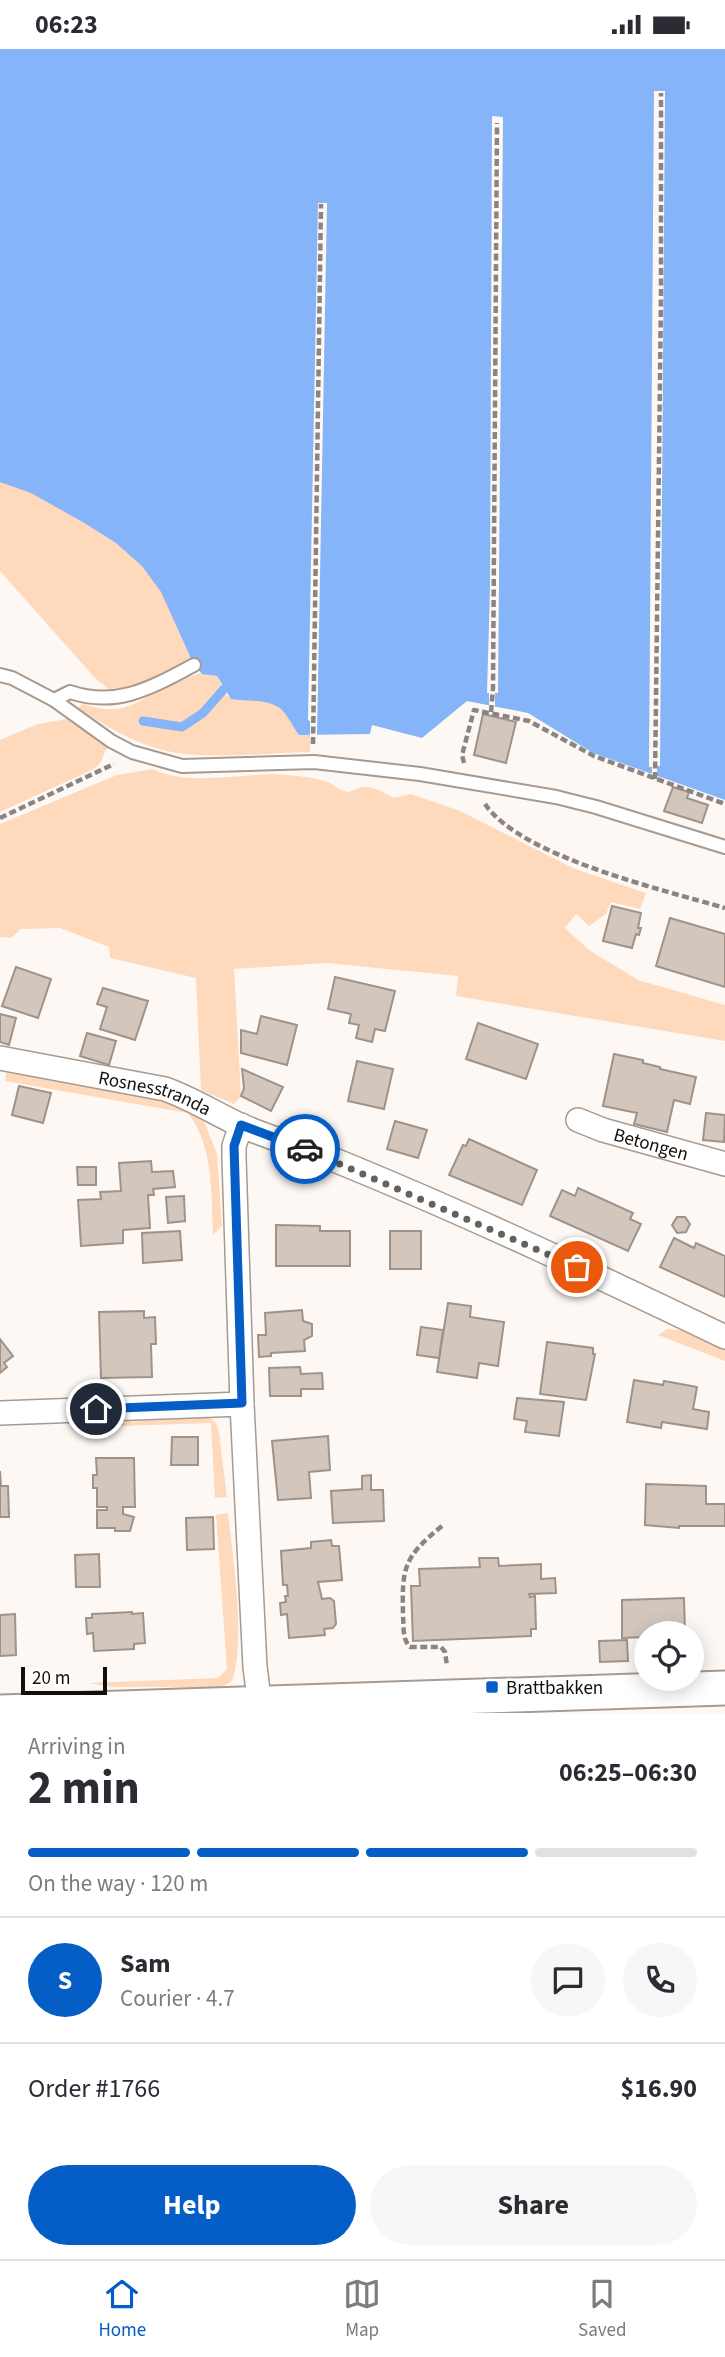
<!DOCTYPE html>
<html lang="en">
<head>
<meta charset="utf-8">
<style>
  body { margin:0; font-family:"Source Sans 3",sans-serif; background:#f7f7f7; color:#2b2b33; height:100vh; display:flex; flex-direction:column; font-size:26px; white-space:nowrap }
  * { box-sizing:border-box; margin:0 }
  p { font-size:23px; color:#7c7c81 }
  .icon { flex:none; width:38px; height:38px; fill:none; stroke:currentColor; stroke-width:2; stroke-linecap:round; stroke-linejoin:round }
  .map { position:relative; height:1664px; overflow:hidden }
  .details { display:flex; flex-direction:column; background:#fff; flex:1 }
  .details>* { flex:none }
  .tools { position:absolute; left:634px; top:1572px; display:grid; gap:14px }
  .tools a { display:grid; place-items:center; width:70px; height:70px; border-radius:50%; background:#fff; box-shadow:0 4px 18px #0003; font-size:35px }
  .scale { position:absolute; left:21px; bottom:18px; width:86px; box-sizing:border-box; padding-left:7px; border:4px solid #130f0c; border-top:0; font-size:19px; line-height:24px; white-space:nowrap; color:#130f0c; -webkit-text-stroke:5px #fff; paint-order:stroke }
  .pin { position:absolute; display:grid; place-items:center; width:60px; height:60px; color:#fff; margin:-30px; border:4px solid #fff; border-radius:50%; box-shadow:0 2px 7px #0007 }
  .courier { position:absolute; display:grid; place-items:center; width:70px; height:70px; margin:-35px; border:5px solid #055dc6; border-radius:50%; background:#fff; color:#222; box-shadow:0 2px 9px #0007 }
  .head em { font-style:normal; font-weight:700 }
  .head div { display:flex; flex-direction:column-reverse }
  .head { display:flex; align-items:center; justify-content:space-between; height:119px; padding:0 28px }
  h1 { font-size:46px; font-weight:700; line-height:52px }
  .bar { display:grid; grid-template-columns:repeat(4,1fr); gap:10px 7px; align-content:center; height:84px; padding:0 28px }
  .bar i { height:9px; border-radius:5px; background:#e1e1e2 }
  .bar .on { background:#055dc6 }
  .bar p { grid-column:span 4 }
  .line { display:flex; align-items:center; gap:18px; padding:0 28px; border-top:2px solid #e1e1e2 }
  .line div { flex:1 }
  .round { display:grid; place-items:center; flex:none; width:74px; height:74px; border-radius:37px; background:#f7f7f7 }
  .action { display:flex; gap:14px; margin-top:auto; padding:14px 28px }
  .action a { flex:1; height:80px; border-radius:42px; background:#055dc6; color:#fff; font-size:28px; font-weight:700; line-height:80px; text-align:center }
  .action a+a { background:#f7f7f7; color:#2b2b33 }
  .status { display:flex; justify-content:space-between; align-items:center; height:49px; padding:0 35px; background:#fff; direction:ltr }
  .status svg { height:19px; fill:currentColor }
  .menu { display:flex; justify-content:space-around; align-items:center; height:98px; border-top:2px solid #e1e1e2; background:#fff; font-size:19px; color:#7c7c81 }
  .menu a { display:grid; justify-items:center; gap:4px }
  .menu .on { color:#055dc6 }
  .map>svg:first-child { display:block }
</style>
</head>
<body>
<div class="status"><b>06:23</b><svg viewBox="0 0 49 12"><path d="M0 12V9h3v3zM5 12V6h3v6zM10 12V3h3v9zM15 12V0h3v12zM26 1h20v11H26zM47 4h2v5h-2z"/></svg></div>
<div class="map">
<svg width="725" height="1664" viewBox="0 0 725 1664">
  <rect width="100%" height="100%" fill="#fef8f4"/>
  <!-- green -->
  <g fill="#fed9bb">
    <path d="M0 347 31 349 208 602C189 608 176 619 158 627 143 634 127 639 111 642L95 629 0 522Z"/>
    <path d="M201 624 217 627 227 647 282 649 296 682 299 686H310V703C266 704 201 712 159 700 130 692 104 676 78 659L83 655C127 669 134 652 170 636 180 631 190 628 201 624Z"/>
    <path d="M67 670 107 698 101 713 94 720 0 763V691L38 675Z"/>
    <path d="M153 720C189 739 249 722 287 726 300 727 318 729 330 734 336 737 341 743 349 743 352 742 356 740 359 739 372 735 383 744 394 749L411 745 460 762 575 820 646 844 640 860 611 853 606 865 589 877 576 865 565 879 589 901 638 931 725 956V992L456 947 458 927 327 914 234 920 241 1047 234 1055 201 1041 196 929 110 909 109 898 60 879 21 880 11 889 0 888V775L117 726Z"/>
    <path d="M7 1020 139 1047 179 1057 197 1065 205 1075 217 1105 222 1177 213 1186C211 1144 214 1098 188 1064L5 1032Z"/>
    <path d="M667 1280 682 1281 725 1301V1312L658 1286Z"/>
    <path d="M209 1368 216 1374 219 1383 227 1448 215 1449 211 1374 92 1378 93 1375Z"/>
    <path d="M228 1464C233 1508 246 1592 232 1632L222 1638H112L89 1634 218 1629 227 1620 216 1466Z"/>
  </g>
  <!-- water -->
  <path fill="#86b4f9" d="M0 0H725V751L593 704 528 664 467 652 422 689 372 676 370 685 299 686C293 678 289 668 282 661 269 649 247 653 231 650L217 627 202 625 194 616 161 543 142 517 116 494 86 475 31 444 0 433Z"/>
  <!-- pier -->
  <g fill="#fef8f4">
    <path d="M654 42H665L660 717H657V728L652 727V718H649Z"/>
    <path d="M492 67 503 68 498 644H495V657H489V644H487L490 539Z"/>
    <path d="M318 154H327L317 686H310V672L308 671Z"/>
  </g>
  <g fill="none" stroke-linecap="round" stroke-linejoin="round">
    <!-- stream -->
    <path stroke="#86b4f9" stroke-width="9" d="M143 672 182 678 203 664 224 640"/>
  </g>
  <!-- building -->
  <g fill="#d3c7bd" stroke="#9e9289" stroke-width="2">
    <path d="M483 665 516 673 506 714 474 706Z"/>
    <path d="M673 738 689 743 687 749 708 756 702 774 664 762Z"/>
    <path d="M612 857 641 864 638 879H641L639 886 636 885 632 899 603 892Z"/>
    <path d="M670 869 725 885V938L656 917Z"/>
    <path d="M16 918 51 930 38 969 2 957Z"/>
    <path d="M335 928 395 942 385 982 375 980 372 993 356 989 359 976 349 974 351 965 328 960Z"/>
    <path d="M103 939 148 952 135 991 100 980 107 958 97 955Z"/>
    <path d="M0 965 16 969 9 996 0 993Z"/>
    <path d="M261 967 297 976 287 1016 241 1004V981L257 985Z"/>
    <path d="M478 974 538 995 526 1030 466 1010Z"/>
    <path d="M87 984 116 992 109 1016 80 1007Z"/>
    <path d="M614 1005 643 1011V1014L660 1018V1020L696 1028 690 1055 674 1051 667 1083 634 1075 637 1064 603 1057Z"/>
    <path d="M357 1012 393 1020 384 1060 348 1052Z"/>
    <path d="M242 1020 283 1038 271 1062 241 1047 244 1039Z"/>
    <path d="M19 1037 51 1044 43 1074 12 1066Z"/>
    <path d="M706 1064 725 1066 724 1093 703 1091Z"/>
    <path d="M395 1072 427 1081 418 1109 387 1100Z"/>
    <path d="M469 1090 537 1121 522 1156 449 1126 463 1096 466 1097Z"/>
    <path d="M151 1112 152 1123 173 1122 175 1138 153 1140 154 1146H148L150 1179 123 1181V1194L81 1197 78 1151 101 1150 100 1143 121 1142 119 1114Z"/>
    <path d="M77 1118H96V1136H78Z"/>
    <path d="M578 1139 633 1164 630 1170 641 1175 628 1202 550 1167 562 1141 575 1147Z"/>
    <path d="M184 1147 185 1172 168 1174 166 1148Z"/>
    <path d="M677 1168H685L690 1175 686 1183 677 1184 672 1176Z"/>
    <path d="M276 1176 320 1177V1182H350V1217H276Z"/>
    <path d="M180 1182 182 1211 143 1214 142 1184Z"/>
    <rect x="390" y="1182" width="31" height="38"/>
    <path d="M674 1189 694 1199 696 1194 725 1207V1248L660 1218Z"/>
    <path d="M448 1254 471 1257 470 1268 504 1273 498 1317 479 1314 477 1329 437 1323Z"/>
    <path d="M302 1261 303 1272 312 1275V1287L304 1291 305 1302 271 1304V1307L259 1308 258 1286H266L265 1264Z"/>
    <path d="M144 1262V1269L155 1268 156 1295H151L152 1328 101 1329 99 1263Z"/>
    <path d="M421 1278 443 1281 439 1309 417 1306Z"/>
    <path d="M0 1290 13 1307 4 1314 7 1318 0 1324Z"/>
    <path d="M547 1293 593 1299V1305H595L586 1351 540 1345Z"/>
    <path d="M300 1318 301 1325 322 1324 323 1340H301V1347H270L269 1319Z"/>
    <path d="M634 1331 663 1336 664 1332 697 1338 693 1360 709 1363 707 1380 662 1373 661 1379 627 1373Z"/>
    <path d="M517 1349 564 1353 559 1387 525 1383 527 1372 514 1370Z"/>
    <path d="M328 1387 330 1421 309 1423 311 1449 278 1451 272 1392Z"/>
    <path d="M172 1388H198V1416H171Z"/>
    <path d="M96 1409H134L135 1458H123V1465L134 1468 130 1482H115V1479H97V1461H107V1458H97V1439H93V1426H97Z"/>
    <path d="M0 1422 1 1437H8L9 1468H0Z"/>
    <path d="M371 1426V1441H383L384 1472 333 1474 331 1442 362 1440V1427Z"/>
    <path d="M646 1435 706 1437V1455H725V1477H679V1479L645 1476Z"/>
    <path d="M213 1468 214 1500 187 1501 186 1469Z"/>
    <path d="M331 1491 332 1497H339L342 1531 318 1533 322 1550 330 1549 334 1552 336 1575 333 1579 324 1580 325 1586 289 1589 287 1565 281 1566 280 1554 286 1553 285 1547H288L287 1536H283L281 1502 311 1499V1493Z"/>
    <path d="M99 1505 100 1538H76L75 1506Z"/>
    <path d="M479 1509H498L499 1517 541 1515V1530L555 1529 556 1544 529 1545 530 1548 535 1547 536 1580H531V1587L413 1592 411 1537H420L419 1520 480 1518Z"/>
    <path d="M684 1549 685 1584H646V1588L622 1589V1551Z"/>
    <path d="M132 1563V1565L143 1564 145 1594 134 1595V1600L94 1602 93 1584 87 1585 86 1569H92V1565Z"/>
    <path d="M15 1565 16 1606 0 1607V1566Z"/>
    <path d="M627 1591 628 1612 600 1613 599 1592Z"/>
  </g>
  <g fill="none" stroke-linecap="round" stroke-linejoin="round">
    <!-- lane casing -->
    <g stroke="#a69a91" stroke-width="16">
      <g id="lane">
        <path d="M0 626 12 629 54 651 111 692 132 703 182 717 314 713 420 725 556 748 596 758 725 798"/>
        <path d="M54 651 70 643C118 659 152 638 194 616"/>
      </g>
    </g>
    <!-- street casing -->
    <g stroke="#a69a91" stroke-width="26">
      <g id="street">
        <path id="s1" d="M0 1009 165 1040C193 1050 216 1065 242 1077 271 1089 302 1099 332 1110 465 1164 596 1226 725 1288"/>
        <path id="s2" d="M578 1071 603 1081 725 1115"/>
        <path d="M241 1076 234 1097V1109L242 1355 255 1618 261 1664"/>
        <path d="M0 1364 242 1355"/>
      </g>
    </g>
    <!-- secondary casing -->
    <g stroke="#a69a91" stroke-width="37">
      <path id="secondary" d="M0 1663 725 1639"/>
    </g>
    <!-- path -->
    <g stroke="#8a8582" stroke-width="4.5" stroke-dasharray="7 3.5" stroke-linecap="butt">
      <path d="M491 663 493 639 497 74"/>
      <path d="M313 695 321 155"/>
      <path d="M464 714 462 706 474 661 529 672 594 707 725 755"/>
      <path d="M655 730 661 247V44"/>
      <path d="M485 755C521 808 664 841 725 859"/>
      <path d="M0 769 114 715"/>
      <path d="M442 1477C403 1509 402 1518 403 1567 404 1578 402 1590 410 1598H441L445 1603 447 1617"/>
    </g>
    <!-- lane -->
    <use href="#lane" stroke="#fff" stroke-width="12"/>
    <!-- street -->
    <use href="#street" stroke="#fff" stroke-width="23"/>
    <!-- secondary -->
    <use href="#secondary" stroke="#fff" stroke-width="33"/>
  </g>
  <g fill="none" stroke-linecap="round" stroke-linejoin="round">
    <!-- done -->
    <path stroke="#65615d" stroke-width="7" stroke-dasharray="0 12.6" d="M305 1100 577 1218"/>
    <!-- route -->
    <path stroke="#055dc6" stroke-width="9" d="M96 1360 242 1354 234 1097 241 1076 305 1100"/>
  </g>
  <!-- markers -->
  <rect fill="#055dc6" stroke="#fff" stroke-width="2.5" x="485" y="1631" width="14" height="14" rx="3.5"/>
  <g text-anchor="middle" stroke-width="5" stroke-linejoin="round" paint-order="stroke">
    <!-- street labels -->
    <g font-size="19" fill="#130f0c" stroke="#fff">
      <text dy="7" stroke="none"><textPath href="#s1" startOffset="159">Rosnesstranda</textPath></text>
      <text dy="7" stroke="none"><textPath href="#s2" startOffset="77">Betongen</textPath></text>
    </g>
    <!-- poi labels -->
    <g font-size="19" fill="#130f0c" stroke="#fff" text-anchor="start">
      <text x="506" y="1645">Brattbakken</text>
    </g>
  </g>
</svg>
<div class="tools">
<a><svg class="icon" aria-label="locate" viewBox="0 0 24 24"><circle cx="12" cy="12" r="6"/><path d="M12 2v4M12 18v4M2 12h4M18 12h4"/></svg></a>
</div>
<div class="scale">20 m</div>
<div class="pin" style="left:577px;top:1218px;background:#ea580c"><svg class="icon" aria-label="bag" viewBox="0 0 24 24"><path d="M5 8h14l-1 12H6zM9 8a3 3 0 0 1 6 0"/></svg></div>
<div class="pin" style="left:96px;top:1360px;background:#1f2937"><svg class="icon" aria-label="home" viewBox="0 0 24 24"><path d="M3 11l9-7 9 7M6 9v11h12V9"/></svg></div>
<div class="courier" style="left:305px;top:1100px"><svg class="icon" aria-label="car" viewBox="0 0 24 24"><path d="M5 17H2v-5l4-1 3-4h7l3 4 3 1v5h-3M9 17h6M6 11h13"/><circle cx="7" cy="17" r="2"/><circle cx="17" cy="17" r="2"/></svg></div>
</div>
<section class="details">
<div class="head"><div><h1>2 min</h1><p>Arriving in</p></div><em>06:25–06:30</em></div>
<div class="bar"><i class="on"></i><i class="on"></i><i class="on"></i><i></i><p>On the way · 120 m</p></div>
<div class="line" style="height:126px"><b class="round" style="background:#055dc6;color:#fff">S</b><div><b>Sam</b><p>Courier · 4.7</p></div><a class="round"><svg class="icon" aria-label="chat" viewBox="0 0 24 24"><path d="M4 5h16v11H9l-5 4z"/></svg></a><a class="round"><svg class="icon" aria-label="phone" viewBox="0 0 24 24"><path d="M5 4h4l2 5-3 2q2 4 5 5l2-3 5 2v4C11 20 4 13 5 4z"/></svg></a></div>
<div class="line" style="height:91px"><div>Order #1766</div><b>$16.90</b></div>
<div class="action"><a>Help</a><a>Share</a></div>
</section>
<nav class="menu">
<a class="on"><svg class="icon" aria-label="home" viewBox="0 0 24 24"><path d="M3 11l9-7 9 7M6 9v11h12V9"/></svg>Home</a>
<a><svg class="icon" aria-label="map" viewBox="0 0 24 24"><path d="M3 6l6-2 6 2 6-2v14l-6 2-6-2-6 2zM9 4v14M15 6v14"/></svg>Map</a>
<a><svg class="icon" aria-label="saved" viewBox="0 0 24 24"><path d="M7 4h10v16l-5-4-5 4z"/></svg>Saved</a>
</nav>
</body>
</html>
